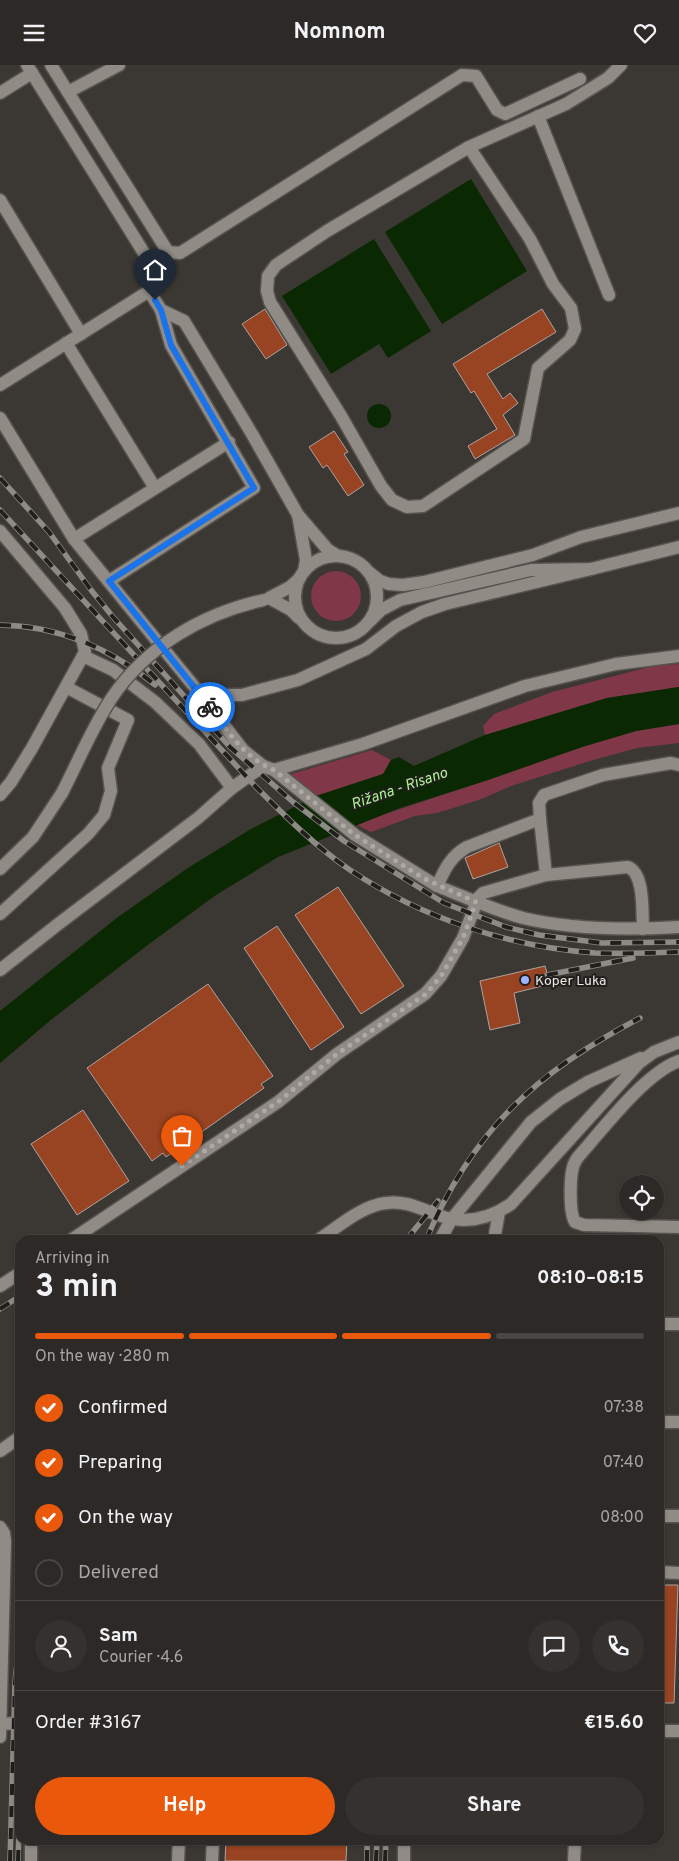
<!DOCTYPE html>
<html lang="en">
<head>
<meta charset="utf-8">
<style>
  body { margin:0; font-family:Overpass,sans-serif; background:#34312e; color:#f1f3f6; height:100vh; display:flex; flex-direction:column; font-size:19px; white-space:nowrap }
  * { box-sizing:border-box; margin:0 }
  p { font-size:16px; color:#a6a6a7 }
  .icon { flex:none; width:28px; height:28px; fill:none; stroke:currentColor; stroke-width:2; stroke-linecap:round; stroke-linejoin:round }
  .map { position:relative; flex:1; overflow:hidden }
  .drawer { position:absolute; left:15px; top:1170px; width:649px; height:610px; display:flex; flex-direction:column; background:#2c2926; border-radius:15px; box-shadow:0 1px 4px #0004,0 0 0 1px #484543 }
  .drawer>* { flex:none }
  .tools { position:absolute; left:619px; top:1110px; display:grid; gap:10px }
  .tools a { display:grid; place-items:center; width:45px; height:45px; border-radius:50%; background:#2c2926; box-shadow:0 1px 4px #0004,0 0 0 1px #484543; font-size:25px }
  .pin { position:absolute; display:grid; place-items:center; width:42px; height:42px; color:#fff; margin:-51px -21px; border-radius:50% 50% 50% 0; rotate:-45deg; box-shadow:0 0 5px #0007 }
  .pin .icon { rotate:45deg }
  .courier { position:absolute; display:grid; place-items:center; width:50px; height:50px; margin:-25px; border:4px solid #1a73e8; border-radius:50%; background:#fff; color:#222; box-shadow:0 1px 6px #0007 }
  .headline em { font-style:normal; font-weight:700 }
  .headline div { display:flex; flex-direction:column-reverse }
  .headline { display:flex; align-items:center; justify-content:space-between; height:85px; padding:0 20px }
  h1 { font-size:32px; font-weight:700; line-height:38px }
  .bar { display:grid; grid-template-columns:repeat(4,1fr); gap:8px 5px; align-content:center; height:60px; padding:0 20px }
  .bar i { height:6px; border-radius:4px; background:#484543 }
  .bar .current { background:#ea580c }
  .bar p { grid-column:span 4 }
  .line { display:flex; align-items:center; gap:12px; padding:0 20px; border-top:1px solid #484543 }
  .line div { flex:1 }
  .round { display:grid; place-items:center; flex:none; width:52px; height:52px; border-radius:26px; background:#34312e }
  ol { padding:0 20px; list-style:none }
  li { display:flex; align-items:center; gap:15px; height:55px }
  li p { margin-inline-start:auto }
  li .icon { padding:5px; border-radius:50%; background:#ea580c; color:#fff; stroke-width:4 }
  li:last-child { color:#a6a6a7 }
  li i { width:28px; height:28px; border:2px solid #484543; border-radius:50% }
  .primary-button { display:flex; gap:10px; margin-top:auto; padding:10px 20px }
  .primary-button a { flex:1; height:58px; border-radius:30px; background:#ea580c; color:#fff; font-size:20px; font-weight:700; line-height:58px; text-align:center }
  .primary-button a+a { background:#34312e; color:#f1f3f6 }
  header { display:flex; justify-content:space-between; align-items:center; height:65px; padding:0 20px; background:#2c2926; font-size:22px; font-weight:700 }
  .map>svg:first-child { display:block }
</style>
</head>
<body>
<header><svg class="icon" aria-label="menu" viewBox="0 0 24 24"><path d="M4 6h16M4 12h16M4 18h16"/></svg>Nomnom<svg class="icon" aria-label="heart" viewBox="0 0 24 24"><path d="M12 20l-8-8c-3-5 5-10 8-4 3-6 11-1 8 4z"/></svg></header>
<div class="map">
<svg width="679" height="1796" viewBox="0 0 679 1796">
  <rect width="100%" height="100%" fill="#3b3732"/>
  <!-- green -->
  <g fill="#803747">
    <circle cx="336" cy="531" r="25"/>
    <path d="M679 599V622L607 633 485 670 483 661 494 649 552 627 653 601Z"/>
    <path d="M679 659V678L637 683 590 696 511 721 479 735 437 748 415 751 371 767 355 759 488 715 582 682 636 666Z"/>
    <path d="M372 685 391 695 383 709 316 731 294 714 291 709Z"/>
  </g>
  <!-- water -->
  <g fill="#0a2801">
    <path d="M471 114 527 206 442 259 385 167Z"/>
    <path d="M374 174 431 266 388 293 379 279 331 309 282 231Z"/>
    <circle cx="379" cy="351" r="12"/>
    <path d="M679 622V659L636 666 582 682 488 715 400 743 278 792 216 830 149 879 52 954 0 998V946L118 852 188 803 251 764 316 731 383 709 391 695 399 692 414 701 485 670 607 633Z"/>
  </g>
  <!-- building -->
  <g fill="#984321" stroke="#ada4a1">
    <path d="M265 244 287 280 266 294 242 259Z"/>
    <path d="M542 244 556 267 487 309 503 334 510 328 518 338 503 350 515 370 475 394 468 381 497 364 474 326 471 328 453 299Z"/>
    <path d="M334 366 348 387 344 389 364 420 348 431 327 400 323 403 309 382Z"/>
    <path d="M499 778 508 802 473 814 465 793Z"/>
    <path d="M338 822 404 921 361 949 295 850Z"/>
    <path d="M277 861 344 962 311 985 244 883Z"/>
    <path d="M545 901 550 919 514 928 520 958 490 965 480 916Z"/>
    <path d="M208 919 273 1011 261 1019 264 1023 166 1092 163 1088 152 1096 87 1003Z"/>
    <path d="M83 1045 129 1116 77 1150 31 1079Z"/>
    <path d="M659 1520H678L674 1638H659Z"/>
    <path d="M226 1775H347L346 1796H225Z"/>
  </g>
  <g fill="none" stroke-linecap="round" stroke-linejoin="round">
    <!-- minor casing -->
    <g stroke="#56534f" stroke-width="15">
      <g id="minor">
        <path d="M27 0 162 217 149 226 161 245 171 280 254 423 109 516"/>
        <path d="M51 0 168 187 180 188 462 10 476 11 497 45 505 49 580 14"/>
        <path d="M68 27 119 0"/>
        <path d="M0 28 32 8"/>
        <path d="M538 51 609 230"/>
        <path d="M469 82 530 174 553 219 571 243 575 264 570 275 538 303 524 374 423 441 407 442 392 435 381 421 341 351 270 237 267 226 268 211 276 200 327 166 469 82 566 39 608 13 621 0"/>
        <path d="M0 135 81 269"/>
        <path d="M161 245 184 256 252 369 298 450"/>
        <path d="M66 278 155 423"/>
        <path d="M0 320 149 226"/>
        <path d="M0 353 74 474 197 625 243 685 263 701 274 705 355 770 437 821"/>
        <path d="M0 466 65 543 81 569 85 587 32 683 11 717 0 730"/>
        <path d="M74 474 229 377"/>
        <circle cx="336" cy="532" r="41"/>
        <path d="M304 506 306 495 298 450 328 485 338 491"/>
        <path d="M370 508 380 516 389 519 403 520 424 517 533 490 581 472 679 448"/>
        <path d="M299 514 290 522 269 533 291 545 299 553"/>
        <path d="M370 556 381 545 400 535 531 505 591 504 679 482"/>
        <path d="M83 591 113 605 155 637 199 679 232 723"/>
        <path d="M197 625 222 630H242L298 615 366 584 396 561 422 547 445 539 591 504"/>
        <path d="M679 700 671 698 603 710 544 730 539 738 540 754 467 782C450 792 445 804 437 821 465 832 494 845 523 853 573 865 628 865 679 862"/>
        <path d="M274 705 363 679 525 621 616 599 679 591"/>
        <path d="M540 754 546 810"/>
        <path d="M0 804 33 772 62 728"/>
        <path d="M0 849 88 769 104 750 111 726 108 703 128 655 66 622"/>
        <path d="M0 905 57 860 198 753 232 723 263 701"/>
        <path d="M679 996C645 1008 603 1064 578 1092 576 1095 574 1098 573 1102 570 1113 569 1148 575 1157L584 1160 679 1162"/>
        <path d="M71 1175 278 1037 337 989 425 929 441 911 463 873 478 833 483 828 546 810 628 802C645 809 642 848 643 864"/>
        <path d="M318 1175C338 1162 361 1141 386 1138 405 1135 421 1144 438 1150 464 1160 489 1154 511 1139L639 998 654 987 679 977"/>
        <path d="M440 1175 451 1155 531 1057 560 1034 588 1017 641 993"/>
        <path d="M494 1175 499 1147"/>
        <path d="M0 1221 20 1208"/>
        <path d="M659 1259H679"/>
        <path d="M659 1357H679"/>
        <path d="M0 1386 20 1372"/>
        <path d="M659 1451H679"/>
        <path d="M0 1462 4 1468 5 1476 0 1672"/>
        <path d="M659 1507 679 1508"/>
        <path d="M0 1659 20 1658"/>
        <path d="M659 1666H679"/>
        <path d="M31 1796V1775"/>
        <path d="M178 1796 179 1775"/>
        <path d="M212 1796 213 1775"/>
        <path d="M404 1796V1775"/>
        <path d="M574 1796 575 1775"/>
      </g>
    </g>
    <!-- minor -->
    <use href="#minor" stroke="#908b85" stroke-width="12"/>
    <!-- rail casing -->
    <g stroke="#8e8a86" stroke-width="5.5">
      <g id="rail">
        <path d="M0 413 49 467 91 525 113 552 230 682 293 737 344 776 444 838 506 862 539 870 602 878 679 877"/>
        <path d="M0 445 256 722C285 751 315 781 350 805 422 853 509 882 595 888 623 889 651 888 679 887"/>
        <path d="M0 560C59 561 110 583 155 620"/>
        <path d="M547 910 633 893"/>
        <path d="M406 1175 438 1136"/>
        <path d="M426 1175C472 1066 537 1006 640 953"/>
        <path d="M0 1244 20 1231"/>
        <path d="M10 1796 15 1617 20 1569"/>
        <path d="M18 1796 20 1739"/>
        <path d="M367 1796V1775"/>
        <path d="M376 1796 377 1775"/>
        <path d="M385 1796 386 1775"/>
      </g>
    </g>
    <!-- rail -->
    <use href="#rail" stroke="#211f1c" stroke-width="4" stroke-dasharray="11" stroke-linecap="butt"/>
    <!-- minor-bridge casing -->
    <g stroke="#56534f" stroke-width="15" stroke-linecap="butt">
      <path id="minor-bridge" d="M62 728C78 697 92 663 111 634 146 581 204 548 264 535"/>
    </g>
    <!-- minor-bridge -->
    <use href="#minor-bridge" stroke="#908b85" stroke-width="12"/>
  </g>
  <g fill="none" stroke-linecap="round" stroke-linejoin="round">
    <!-- done -->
    <path stroke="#adaaa6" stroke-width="5" stroke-dasharray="0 9" d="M182 1101 278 1037 337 989 426 929 441 911 463 873 476 837 423 813 355 770 274 705C244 692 229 668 210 642"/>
    <!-- route -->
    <path stroke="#1a73e8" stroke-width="6" d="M155 235 161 245 171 280 254 423 109 516 210 642"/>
  </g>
  <!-- markers -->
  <circle fill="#9cb4fd" stroke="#211f1c" stroke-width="2" cx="525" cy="915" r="5"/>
  <g text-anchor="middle" stroke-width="4" stroke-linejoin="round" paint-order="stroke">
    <!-- poi labels -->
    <g font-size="14" fill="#ebe8e5" stroke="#211f1c" text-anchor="start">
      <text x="535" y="920">Koper Luka</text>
    </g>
    <!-- water labels -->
    <g font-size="15" font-style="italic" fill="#a8f791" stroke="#211f1c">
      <text transform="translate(399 723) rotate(-19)" y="5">Rižana - Risano</text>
    </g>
  </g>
</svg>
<div class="tools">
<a><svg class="icon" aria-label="locate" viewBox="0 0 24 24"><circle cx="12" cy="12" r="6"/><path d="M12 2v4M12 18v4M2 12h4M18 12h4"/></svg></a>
</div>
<div class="pin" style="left:182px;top:1101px;background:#ea580c"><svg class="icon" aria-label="bag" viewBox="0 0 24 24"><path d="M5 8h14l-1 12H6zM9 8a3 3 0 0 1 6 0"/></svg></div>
<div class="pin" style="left:155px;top:235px;background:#1f2937"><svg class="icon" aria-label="home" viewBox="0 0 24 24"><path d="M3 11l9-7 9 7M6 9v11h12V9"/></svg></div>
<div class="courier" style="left:210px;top:642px"><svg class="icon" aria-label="bike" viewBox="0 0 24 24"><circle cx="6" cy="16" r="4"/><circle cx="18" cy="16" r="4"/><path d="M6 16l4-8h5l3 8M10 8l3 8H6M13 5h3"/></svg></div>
<section class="drawer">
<div class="headline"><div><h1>3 min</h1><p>Arriving in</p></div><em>08:10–08:15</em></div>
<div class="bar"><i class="current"></i><i class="current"></i><i class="current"></i><i></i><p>On the way · 280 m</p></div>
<ol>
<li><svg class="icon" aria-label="check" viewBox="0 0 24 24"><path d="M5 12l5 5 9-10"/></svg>Confirmed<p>07:38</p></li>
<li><svg class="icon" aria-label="check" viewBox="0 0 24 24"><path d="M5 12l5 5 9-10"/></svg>Preparing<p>07:40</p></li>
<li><svg class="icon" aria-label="check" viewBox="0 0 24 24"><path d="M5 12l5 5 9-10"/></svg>On the way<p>08:00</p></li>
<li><i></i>Delivered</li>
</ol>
<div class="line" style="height:90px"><a class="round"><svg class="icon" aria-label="person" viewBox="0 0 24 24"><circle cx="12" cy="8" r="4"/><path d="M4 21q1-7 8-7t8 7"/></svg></a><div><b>Sam</b><p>Courier · 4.6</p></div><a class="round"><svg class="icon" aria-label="chat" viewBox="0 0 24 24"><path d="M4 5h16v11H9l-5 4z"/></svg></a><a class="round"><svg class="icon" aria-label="phone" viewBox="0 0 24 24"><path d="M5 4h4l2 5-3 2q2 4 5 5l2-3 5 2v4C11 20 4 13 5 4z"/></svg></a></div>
<div class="line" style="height:65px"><div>Order #3167</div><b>€15.60</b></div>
<div class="primary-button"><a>Help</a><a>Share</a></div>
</section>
</div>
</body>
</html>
